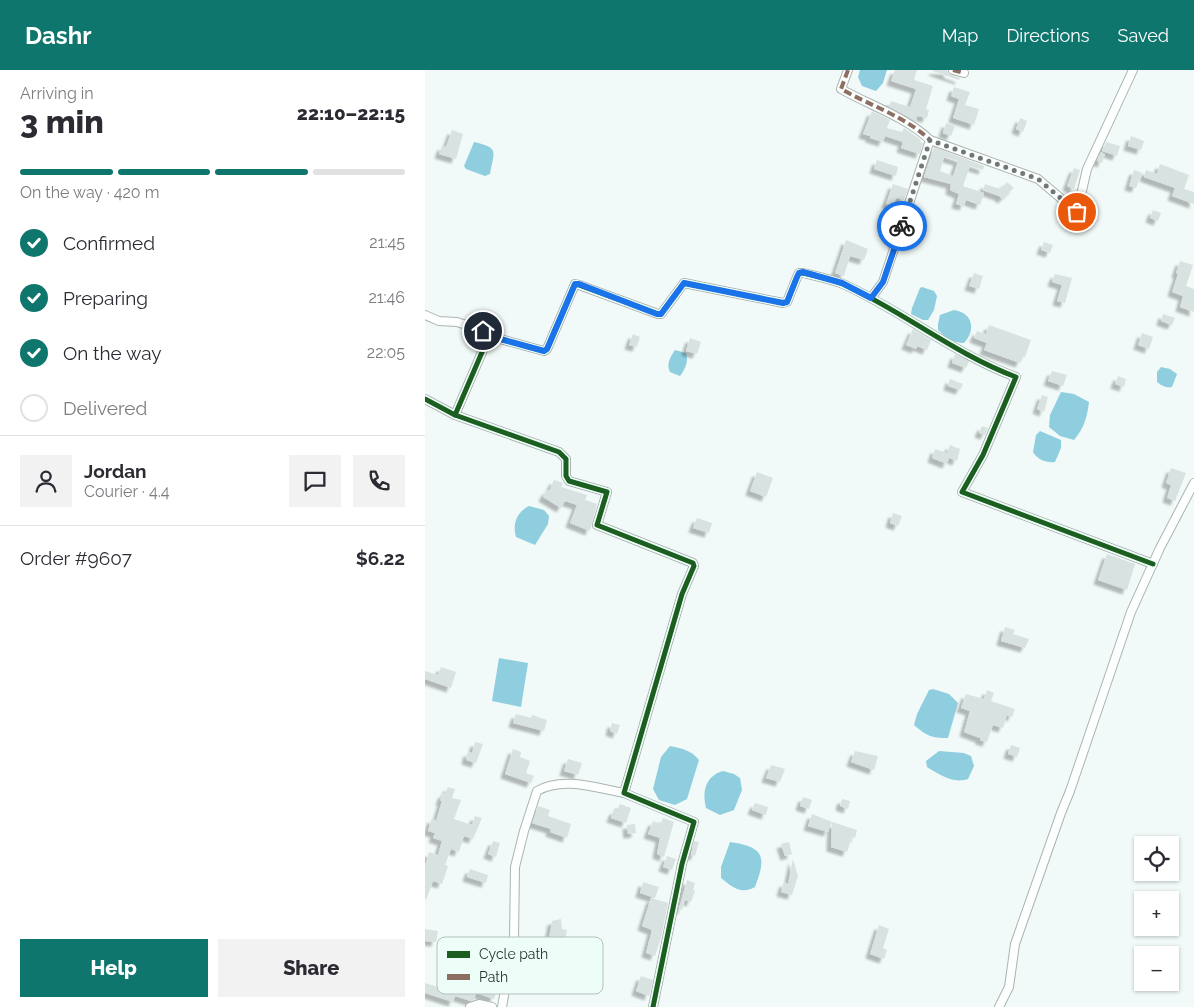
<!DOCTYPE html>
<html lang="en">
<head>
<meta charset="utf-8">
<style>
  body { margin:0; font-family:Raleway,sans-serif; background:#f2f2f3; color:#2b2b33; height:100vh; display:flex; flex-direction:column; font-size:19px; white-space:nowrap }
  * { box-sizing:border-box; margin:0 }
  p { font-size:16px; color:#7c7c81 }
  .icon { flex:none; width:28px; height:28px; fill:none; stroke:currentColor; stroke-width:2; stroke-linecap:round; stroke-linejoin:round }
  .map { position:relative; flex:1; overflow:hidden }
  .panel { display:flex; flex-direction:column; background:#fff; width:425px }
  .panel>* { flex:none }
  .tools { position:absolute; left:709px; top:766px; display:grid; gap:10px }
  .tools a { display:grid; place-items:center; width:45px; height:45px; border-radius:0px; background:#fff; box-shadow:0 1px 4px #0004; font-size:25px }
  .pin { position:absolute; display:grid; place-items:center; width:42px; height:42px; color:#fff; margin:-21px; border:2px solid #fff; border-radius:50%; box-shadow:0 1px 5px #0007 }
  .courier { position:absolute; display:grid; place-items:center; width:50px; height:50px; margin:-25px; border:4px solid #1a73e8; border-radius:50%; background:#fff; color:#222; box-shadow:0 1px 6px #0007 }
  .headline em { font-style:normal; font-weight:800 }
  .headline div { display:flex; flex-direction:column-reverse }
  .headline { display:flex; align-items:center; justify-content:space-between; height:85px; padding:0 20px }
  h1 { font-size:32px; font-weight:800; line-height:38px }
  .bar { display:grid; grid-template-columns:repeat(4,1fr); gap:8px 5px; align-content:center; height:60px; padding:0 20px }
  .bar i { height:6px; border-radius:4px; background:#e1e1e2 }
  .bar .selected { background:#0f766e }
  .bar p { grid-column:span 4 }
  .line { display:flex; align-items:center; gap:12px; padding:0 20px; border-top:1px solid #e1e1e2 }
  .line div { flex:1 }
  .round { display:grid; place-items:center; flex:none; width:52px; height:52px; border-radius:0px; background:#f2f2f3 }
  ol { padding:0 20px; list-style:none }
  li { display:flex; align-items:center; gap:15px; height:55px }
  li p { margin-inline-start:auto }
  li .icon { padding:5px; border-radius:50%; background:#0f766e; color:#fff; stroke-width:4 }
  li:last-child { color:#7c7c81 }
  li i { width:28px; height:28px; border:2px solid #e1e1e2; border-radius:50% }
  .cta { display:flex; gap:10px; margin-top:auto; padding:10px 20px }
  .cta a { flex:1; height:58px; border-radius:0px; background:#0f766e; color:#fff; font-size:20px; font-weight:800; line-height:58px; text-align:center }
  .cta a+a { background:#f2f2f3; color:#2b2b33 }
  header { display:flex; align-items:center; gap:30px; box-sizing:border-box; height:70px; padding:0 25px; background:#0f766e; color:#fff }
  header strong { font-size:24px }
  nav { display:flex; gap:28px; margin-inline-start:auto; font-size:18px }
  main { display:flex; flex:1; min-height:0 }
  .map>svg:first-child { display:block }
</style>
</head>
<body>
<header>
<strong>Dashr</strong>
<nav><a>Map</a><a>Directions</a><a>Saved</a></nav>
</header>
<main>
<section class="panel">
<div class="headline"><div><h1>3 min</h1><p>Arriving in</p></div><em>22:10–22:15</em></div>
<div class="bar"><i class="selected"></i><i class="selected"></i><i class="selected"></i><i></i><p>On the way · 420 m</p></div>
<ol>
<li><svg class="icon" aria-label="check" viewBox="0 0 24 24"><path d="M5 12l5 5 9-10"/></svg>Confirmed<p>21:45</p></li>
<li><svg class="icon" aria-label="check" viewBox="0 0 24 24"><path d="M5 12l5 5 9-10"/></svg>Preparing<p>21:46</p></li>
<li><svg class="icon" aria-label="check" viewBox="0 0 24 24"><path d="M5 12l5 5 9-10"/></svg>On the way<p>22:05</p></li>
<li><i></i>Delivered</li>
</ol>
<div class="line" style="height:90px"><a class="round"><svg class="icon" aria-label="person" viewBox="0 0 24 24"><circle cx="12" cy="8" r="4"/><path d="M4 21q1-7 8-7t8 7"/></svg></a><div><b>Jordan</b><p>Courier · 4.4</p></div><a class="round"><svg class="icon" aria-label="chat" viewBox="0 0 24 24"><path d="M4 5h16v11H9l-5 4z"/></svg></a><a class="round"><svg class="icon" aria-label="phone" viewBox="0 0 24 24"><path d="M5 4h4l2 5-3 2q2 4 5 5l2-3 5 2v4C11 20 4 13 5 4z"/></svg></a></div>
<div class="line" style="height:65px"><div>Order #9607</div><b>$6.22</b></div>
<div class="cta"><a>Help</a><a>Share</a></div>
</section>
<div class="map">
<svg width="769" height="937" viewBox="0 0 769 937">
  <defs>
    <filter id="shadow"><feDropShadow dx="-4.5" dy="4.5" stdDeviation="1" flood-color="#0004"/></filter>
  </defs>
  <rect width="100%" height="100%" fill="#f1faf8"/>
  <!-- water -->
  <g fill="#8ecedf">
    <path d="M435 0H462L458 13 451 21 437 16 433 7Z"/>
    <path d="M49 72C75 78 69 81 65 104L60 106 41 99 39 96Z"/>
    <path d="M497 217 509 221 512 226 509 240 503 250H498L486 244 487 238 495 218Z"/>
    <path d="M529 240C548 243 551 260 539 273 528 273 521 268 513 260V254L515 245Z"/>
    <path d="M250 280 261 283C264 290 260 300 255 306L245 302C241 294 245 287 250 280Z"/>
    <path d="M736 297 745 299 752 304 747 317C741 318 737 316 732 312V302Z"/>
    <path d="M636 322 649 324 664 332C662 348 659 358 649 370L635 366 624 357 625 345Z"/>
    <path d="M615 361 636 370V378L630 392C621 393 613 390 608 382L611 365Z"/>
    <path d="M104 436 119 440 124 446 123 454 110 475 91 467C87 454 92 442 104 436Z"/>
    <path d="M74 588 103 593 96 637 67 631Z"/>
    <path d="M508 619 524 624 533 633 523 668C506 668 502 666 489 655L492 644 504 620Z"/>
    <path d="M245 676C258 679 266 680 274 690L262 729 250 735 234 730 228 719 236 687Z"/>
    <path d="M514 681 539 683 546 686 549 696 543 709C528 714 515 705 502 697L501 691Z"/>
    <path d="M298 701 309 704 315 708 317 720 309 740 295 745 281 738C277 722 280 706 298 701Z"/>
    <path d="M305 772C339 777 342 786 330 817 316 825 307 817 296 808V797Z"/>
  </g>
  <!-- building -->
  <g fill="#d8e2e1" fill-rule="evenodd" filter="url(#shadow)">
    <path d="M470 0H492L489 10 508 16 501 39 504 40 502 48 492 46 491 52 464 37 466 31 485 37 491 19 466 11Z"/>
    <path d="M508 0H522L524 4 535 8 534 10 508 1Z"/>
    <path d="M529 17 545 22 540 35 554 39 549 55 528 48 534 29 526 26Z"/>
    <path d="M447 41 465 50 462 58 477 62 479 58 496 70 495 72 498 73 495 84 476 78 478 72 460 66 458 72 445 68V66L438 64Z"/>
    <path d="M595 48 602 51 598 62 591 59Z"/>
    <path d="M521 53 530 56 526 66 518 63Z"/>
    <path d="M27 60 38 64 31 89 14 84 17 76 21 77Z"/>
    <path d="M706 66 719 71 716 80 703 76Z"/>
    <path d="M681 72 695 76 692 86 677 81Z"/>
    <path d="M509 77 559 96 558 100 545 96 538 116 559 123 555 135 541 130 539 136 531 134 534 124 525 120 526 114 499 107ZM519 87 533 91 528 106 515 101Z"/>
    <path d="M676 82 680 84 677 93 672 91Z"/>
    <path d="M452 90 473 97 471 106 449 99Z"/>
    <path d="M735 94 764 105 759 119 769 122V134L747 126 750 118 719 107 721 100 732 104Z"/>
    <path d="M649 98 655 100 649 119 642 116Z"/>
    <path d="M709 100 717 103 711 118 704 116Z"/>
    <path d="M582 112 589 118 577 129 574 126 558 120 560 114 575 119Z"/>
    <path d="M468 114 483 119 479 130 471 128 468 136 461 134Z"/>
    <path d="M728 140 736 143 733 151 725 148Z"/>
    <path d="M421 170 443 179 439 190 425 186 419 206 410 203Z"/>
    <path d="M619 172 628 175 625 183 616 180Z"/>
    <path d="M755 191 768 195 761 216 769 219V242L755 237 758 226 747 222 753 204 751 203Z"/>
    <path d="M549 203 558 206 554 219 544 216Z"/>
    <path d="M630 204 647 208 640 233 632 231 637 215 627 212Z"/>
    <path d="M738 244 750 248 747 255 736 251Z"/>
    <path d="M564 255 606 270 600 287 598 286 595 293 559 280 562 273 549 268 552 261 561 264Z"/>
    <path d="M488 259 506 270 502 280 492 276 491 279 481 275Z"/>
    <path d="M717 263 728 267 724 279 713 275Z"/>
    <path d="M208 264 215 267 212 277 204 275Z"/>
    <path d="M265 268 276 272 272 284 261 281Z"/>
    <path d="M530 284 544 291 541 298 527 293Z"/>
    <path d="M627 301 642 305 638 316 623 311Z"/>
    <path d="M693 306 701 309 699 317 690 314Z"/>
    <path d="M525 309 538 314 535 320 523 316Z"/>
    <path d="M617 325 623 327 619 342 612 339Z"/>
    <path d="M557 356 563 358 560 365 554 363Z"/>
    <path d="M525 375 535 379 532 391 524 388 522 394 507 388 510 379 522 383Z"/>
    <path d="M746 398 761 403 750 431 742 428 746 415 741 413Z"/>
    <path d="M332 402 348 408 341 427 325 421Z"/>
    <path d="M129 410 138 413 136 417 162 425 160 430 172 434 165 461 145 453 152 435 140 431 136 438 118 427 122 420 124 421Z"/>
    <path d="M468 443 477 446 473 456 465 453Z"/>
    <path d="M272 448 287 453 284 463 268 458Z"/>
    <path d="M682 484 710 494 702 520 673 510Z"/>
    <path d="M580 557 590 560 588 564 604 569 600 578 576 571Z"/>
    <path d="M16 597 31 602 26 618 0 609V601L13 605Z"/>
    <path d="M562 620 569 623 566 631 590 639 587 647 582 645 578 658 568 655 562 672 555 670V668L539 662 545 641 536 638 541 624 559 629Z"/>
    <path d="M91 644 106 648 107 645 122 650 119 661 88 653Z"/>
    <path d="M187 653 195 655 192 664 185 661Z"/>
    <path d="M50 672 58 674 51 693 41 690 43 682 47 683Z"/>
    <path d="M586 675 595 678 592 687 583 684Z"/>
    <path d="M88 679 96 682 95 687 105 691 101 703 109 706 106 713 80 704Z"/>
    <path d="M430 681 453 686 449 700 426 692Z"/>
    <path d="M143 689 157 693 153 705 139 701Z"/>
    <path d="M346 695 360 699 355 712 341 708Z"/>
    <path d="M23 717 30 719 27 728 36 730 29 749 47 755 50 746 57 748 48 769 39 766 34 782 26 779 20 795 23 796 17 814 8 811 1 830 0 829V796L4 782 13 785 17 771 8 768 10 763 3 761 7 748 11 751 17 731H15L18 723 20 724Z"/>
    <path d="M378 727 387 730 384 739 375 736Z"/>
    <path d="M417 729 425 731 423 739 415 736Z"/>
    <path d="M330 733 343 737 341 745 327 740Z"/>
    <path d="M195 734 206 738 201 753 186 748 189 740 192 741Z"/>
    <path d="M113 736 125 740 123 746 146 754 142 768 125 762 126 759 107 753Z"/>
    <path d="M387 744 407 752 403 762 383 756Z"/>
    <path d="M238 748 249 752 239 787 232 784 235 768 223 764 228 751 236 754Z"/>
    <path d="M407 752 432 760 430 768 427 767 422 782 406 777Z"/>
    <path d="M210 754 211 763 203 764 202 755Z"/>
    <path d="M68 771 75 773 71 787 63 784Z"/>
    <path d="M269 771 274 772 270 786 266 785Z"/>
    <path d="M364 772 367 784 360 786 356 774Z"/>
    <path d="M242 786 251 789 247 800 238 797Z"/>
    <path d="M368 789 373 806 367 825 356 822 359 812 363 814Z"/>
    <path d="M45 799 63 805 61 813 42 807Z"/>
    <path d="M262 810 270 813 268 820 270 821 266 832 260 830 257 840 254 839Z"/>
    <path d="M218 812 234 817 230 828 215 823Z"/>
    <path d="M226 828 243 833 236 868 230 886 221 883 227 860 217 856Z"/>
    <path d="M136 849 137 859 142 860 139 877 123 874 127 851Z"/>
    <path d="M454 855 464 859 458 878 462 880 459 889 445 884Z"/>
    <path d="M0 859 13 861 11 872 0 871Z"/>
    <path d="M28 890 42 895 35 916 49 921 54 903 63 906 60 913 73 917 69 929 51 923 49 930 46 931 30 926 28 932 0 923V913L19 919Z"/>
    <path d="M216 906 228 910 224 926 211 921Z"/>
  </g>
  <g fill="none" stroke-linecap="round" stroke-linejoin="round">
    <!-- minor casing -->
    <g stroke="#abb4b1" stroke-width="10">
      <g id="minor">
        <path d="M423 0 416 19C446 36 481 47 505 70"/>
        <path d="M528 0 539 3"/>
        <path d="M446 228 458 212 505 70 613 109 652 142 662 99 708 0"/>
        <path d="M0 245 14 251 32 252 44 256 57 261 64 266"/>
        <path d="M0 329 30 345 134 382 141 389V406L144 411 182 422 172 455 268 493 269 496 257 524 199 723 269 752 257 794 228 937"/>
        <path d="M30 345 64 266 119 281 122 279 150 214 154 215 233 244H236L259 213 358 233 362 232 372 207 374 203H378C391 206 406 209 418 214 478 241 529 284 591 307L558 385 537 422 728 494"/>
        <path d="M45 937 54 934 67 937"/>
        <path d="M77 937 89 869 90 797 99 761 112 721C138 706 171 718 199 723"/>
        <path d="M574 937 584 917 590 874 636 743 645 721 706 542 735 478 769 413"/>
      </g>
    </g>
    <!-- minor -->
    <use href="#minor" stroke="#fdfefe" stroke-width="8"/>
    <!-- quiet -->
    <g stroke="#8d6e63" stroke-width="4" stroke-dasharray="8 4" stroke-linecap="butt">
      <path d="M423 0 416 19C446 36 481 47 505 70"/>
      <path d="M528 0 539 3"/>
    </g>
    <!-- cycleway casing -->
    <g stroke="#edfef9" stroke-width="8">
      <g id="cycleway">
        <path d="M0 329 30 345 134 382 141 389V406L144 411 182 422 172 455 268 493 269 496 257 524 199 723 269 752 257 794 228 937"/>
        <path d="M30 345 64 266 119 281 122 279 150 214 154 215 233 244H236L259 213 358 233 362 232 372 207 374 203H378C391 206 406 209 418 214 478 241 529 284 591 307L558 385 537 422 728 494"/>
      </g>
    </g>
    <!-- cycleway -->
    <use href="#cycleway" stroke="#1b5e20" stroke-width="5"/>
  </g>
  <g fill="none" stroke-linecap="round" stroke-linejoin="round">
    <!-- done -->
    <path stroke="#6f7976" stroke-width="5" stroke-dasharray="0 9" d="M477 156 505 70 613 109 652 142"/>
    <!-- route -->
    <path stroke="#1a73e8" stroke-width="6" d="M58 261 64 266 119 281 122 279 150 214H154L232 244H236L259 213 358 233 362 232 372 207 374 203 378 202 417 213 446 228 458 212 477 156"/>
  </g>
  <!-- legend -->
  <rect x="12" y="867" width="166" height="57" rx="8" fill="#edfef9" stroke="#b2c1bd" stroke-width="1"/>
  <rect x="22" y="881" width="23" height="7" fill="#1b5e20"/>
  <rect x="22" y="904" width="23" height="6" fill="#8d6e63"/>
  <g font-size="14" fill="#293430">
    <text x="54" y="889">Cycle path</text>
    <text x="54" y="912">Path</text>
  </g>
</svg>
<div class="tools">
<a><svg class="icon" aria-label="locate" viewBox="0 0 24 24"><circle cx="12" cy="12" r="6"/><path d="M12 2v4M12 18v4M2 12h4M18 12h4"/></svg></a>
<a>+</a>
<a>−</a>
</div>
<div class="pin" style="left:652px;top:142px;background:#ea580c"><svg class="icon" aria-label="bag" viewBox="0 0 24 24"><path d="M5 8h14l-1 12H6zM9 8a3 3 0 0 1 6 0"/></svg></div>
<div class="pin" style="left:58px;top:261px;background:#1f2937"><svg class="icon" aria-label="home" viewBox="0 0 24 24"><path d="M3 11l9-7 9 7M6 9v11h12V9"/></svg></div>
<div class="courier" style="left:477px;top:156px"><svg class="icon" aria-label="bike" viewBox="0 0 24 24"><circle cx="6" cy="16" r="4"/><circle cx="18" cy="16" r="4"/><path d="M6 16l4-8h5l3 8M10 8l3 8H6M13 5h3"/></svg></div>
</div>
</main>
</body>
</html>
